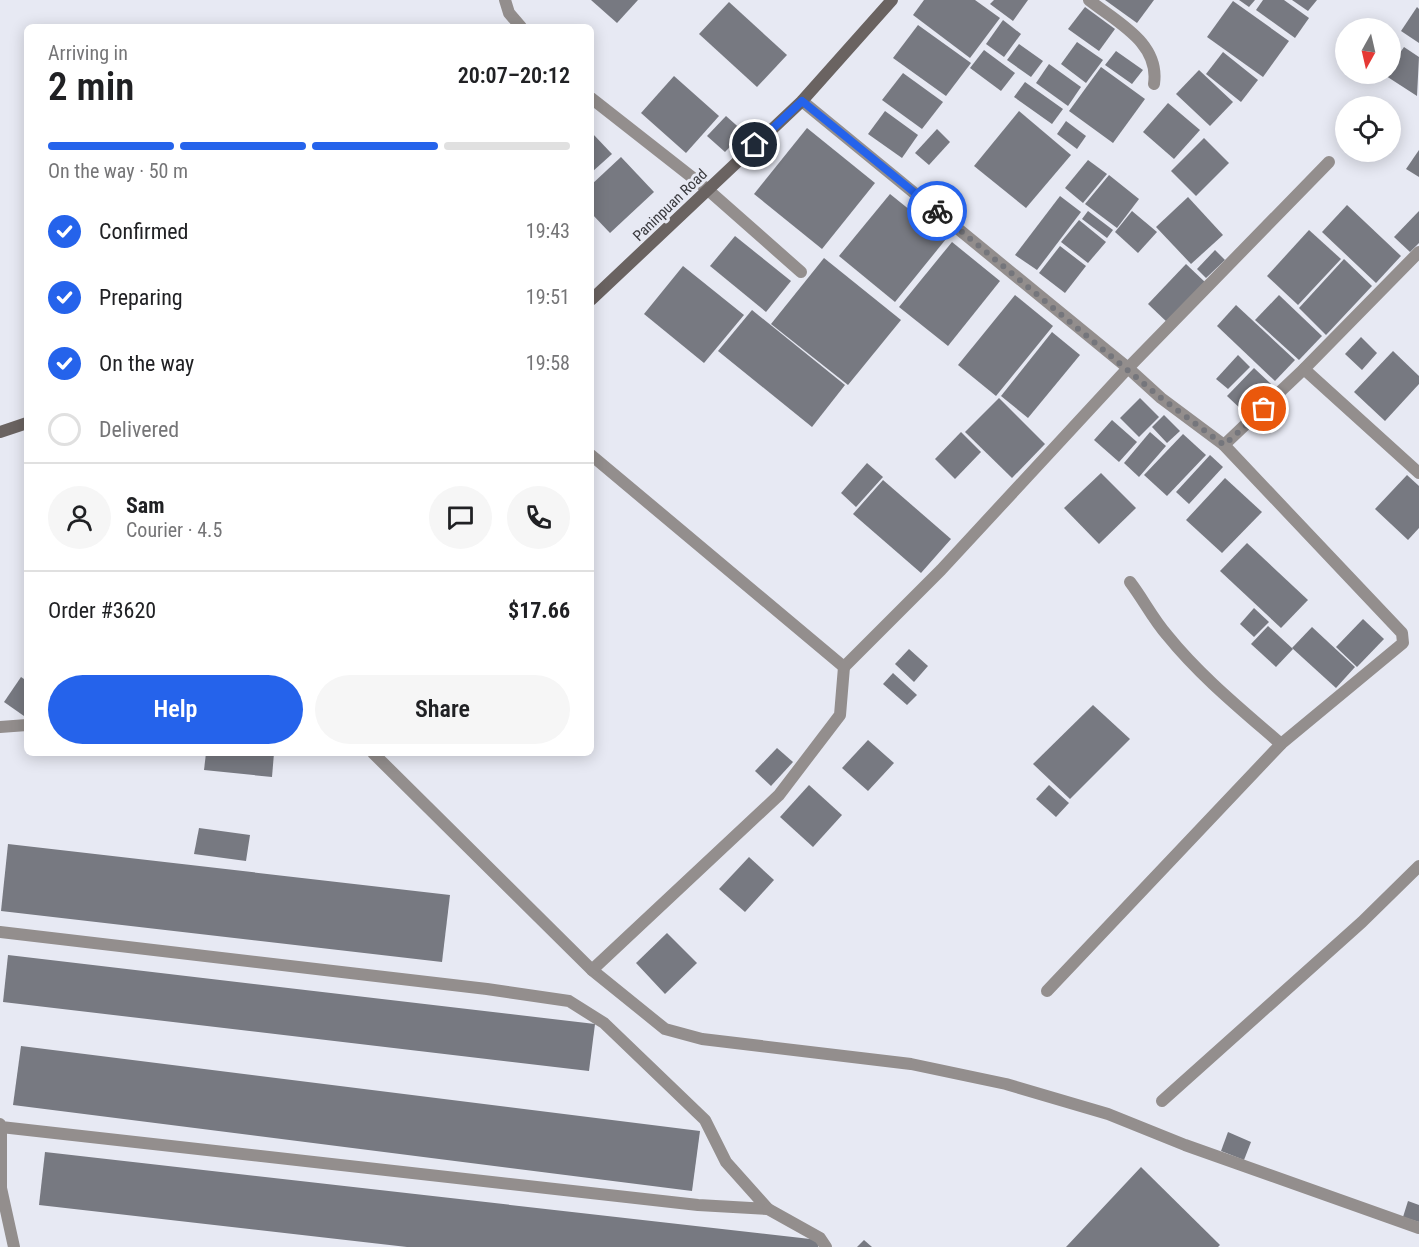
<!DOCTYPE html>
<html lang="en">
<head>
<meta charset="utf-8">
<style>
  body { margin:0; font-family:"Roboto Condensed",sans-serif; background:#f6f6f6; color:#202124; height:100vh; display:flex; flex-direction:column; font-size:22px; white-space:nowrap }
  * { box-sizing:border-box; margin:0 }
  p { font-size:20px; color:#757577 }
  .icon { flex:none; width:33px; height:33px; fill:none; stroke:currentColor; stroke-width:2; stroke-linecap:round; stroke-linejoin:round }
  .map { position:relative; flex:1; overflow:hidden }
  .details { position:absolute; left:24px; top:24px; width:570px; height:732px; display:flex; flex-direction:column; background:#fff; border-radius:9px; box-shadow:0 3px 15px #0003 }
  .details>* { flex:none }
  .needle { width:39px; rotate:188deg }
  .buttons { position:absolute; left:1335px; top:18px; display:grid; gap:12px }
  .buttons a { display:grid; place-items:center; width:66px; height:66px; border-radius:50%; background:#fff; box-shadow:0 3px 15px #0003; font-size:30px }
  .pin { position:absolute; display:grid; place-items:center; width:51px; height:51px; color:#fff; margin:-26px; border:3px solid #fff; border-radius:50%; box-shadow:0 2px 6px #0007 }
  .courier { position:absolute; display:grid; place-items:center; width:60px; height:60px; margin:-30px; border:4px solid #2563eb; border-radius:50%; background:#fff; color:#222; box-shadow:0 2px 8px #0007 }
  .summary em { font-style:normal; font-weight:600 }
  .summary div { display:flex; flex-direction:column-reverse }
  .summary { display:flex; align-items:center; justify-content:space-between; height:102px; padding:0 24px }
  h1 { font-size:39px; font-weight:600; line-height:45px }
  .bar { display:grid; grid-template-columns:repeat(4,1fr); gap:9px 6px; align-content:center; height:72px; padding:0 24px }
  .bar i { height:8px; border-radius:4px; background:#e0e0e0 }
  .bar .current { background:#2563eb }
  .bar p { grid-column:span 4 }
  .line { display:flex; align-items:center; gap:15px; padding:0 24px; border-top:2px solid #e0e0e0 }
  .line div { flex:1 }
  .round { display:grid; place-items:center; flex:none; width:63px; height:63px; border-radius:32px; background:#f6f6f6 }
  ol { padding:0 24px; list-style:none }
  li { display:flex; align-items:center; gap:18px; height:66px }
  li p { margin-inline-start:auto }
  li .icon { padding:6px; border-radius:50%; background:#2563eb; color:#fff; stroke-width:4 }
  li:last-child { color:#757577 }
  li i { width:33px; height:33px; border:3px solid #e0e0e0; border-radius:50% }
  .cta { display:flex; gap:12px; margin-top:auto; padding:12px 24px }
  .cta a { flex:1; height:69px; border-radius:36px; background:#2563eb; color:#fff; font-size:24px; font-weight:600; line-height:69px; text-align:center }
  .cta a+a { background:#f6f6f6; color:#202124 }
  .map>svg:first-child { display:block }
</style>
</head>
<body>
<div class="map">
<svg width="1419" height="1247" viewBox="0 0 1419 1247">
  <rect width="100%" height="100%" fill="#e7e9f3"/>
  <!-- building -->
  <g fill="#777981">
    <path d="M591 0H638L617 23Z"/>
    <path d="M924 0H975L1000 18 970 58 913 15Z"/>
    <path d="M994 0H1028L1013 21 990 4Z"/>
    <path d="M1105 0H1154L1137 23Z"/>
    <path d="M1239 0H1255L1249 7Z"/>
    <path d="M1263 0H1284L1309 18 1295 38 1256 10Z"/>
    <path d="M1292 0H1317L1308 11Z"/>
    <path d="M1233 1 1289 41 1263 77 1207 37Z"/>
    <path d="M729 2 787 55 757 87 699 34Z"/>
    <path d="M1085 7 1115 29 1099 51 1068 29Z"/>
    <path d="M1417 7 1419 9V43L1401 31Z"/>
    <path d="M1003 20 1021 34 1004 57 986 44Z"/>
    <path d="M918 25 971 63 946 96 893 58Z"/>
    <path d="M1077 42 1103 60 1086 83 1061 64Z"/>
    <path d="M1019 44 1043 61 1031 77 1007 60Z"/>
    <path d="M1404 47 1419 57 1417 96 1383 74H1390V67Z"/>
    <path d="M984 50 1015 73 1001 91 970 68Z"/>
    <path d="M1116 51 1143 70 1132 84 1105 65Z"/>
    <path d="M1223 52 1258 80 1241 102 1206 74Z"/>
    <path d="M1049 64 1081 87 1068 106 1036 83Z"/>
    <path d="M1101 67 1145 99 1113 143 1069 111Z"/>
    <path d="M1199 70 1233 102 1210 126 1176 94Z"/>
    <path d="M903 73 943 102 922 129 882 100Z"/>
    <path d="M674 76 719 116 686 153 641 113Z"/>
    <path d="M1025 82 1063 109 1052 124 1014 97Z"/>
    <path d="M1168 103 1200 130 1174 159 1143 132Z"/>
    <path d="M885 111 918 135 902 158 868 134Z"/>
    <path d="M1019 111 1071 155 1026 208 974 166Z"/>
    <path d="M726 116 744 132 725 152 707 136Z"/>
    <path d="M1066 121 1086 136 1077 149 1057 134Z"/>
    <path d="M807 128 875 183 822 249 754 194Z"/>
    <path d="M937 129 950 142 929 165 915 153Z"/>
    <path d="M593 134 612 154 592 172 591 136Z"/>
    <path d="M1204 138 1229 163 1196 196 1171 171Z"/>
    <path d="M1419 150V177L1406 169Z"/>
    <path d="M621 157 654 192 610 233 591 213V185Z"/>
    <path d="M1088 160 1107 174 1083 203 1065 188Z"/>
    <path d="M1109 175 1139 199 1117 228 1085 204Z"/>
    <path d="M890 194 946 239 895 302 839 256Z"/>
    <path d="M1060 196 1081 212 1037 270 1015 255Z"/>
    <path d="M1188 197 1223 235 1191 264 1156 227Z"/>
    <path d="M1347 205 1401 256 1376 283 1322 232Z"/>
    <path d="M1088 211 1113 230 1107 238 1082 219Z"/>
    <path d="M1132 211 1157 232 1138 253 1115 232Z"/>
    <path d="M1419 211V243L1410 252 1394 237Z"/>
    <path d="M1079 220 1106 242 1088 263 1061 242Z"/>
    <path d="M1309 230 1341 259 1298 305 1267 276Z"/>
    <path d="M735 236 791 281 766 312 710 266Z"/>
    <path d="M952 242 1000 281 948 346 899 307Z"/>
    <path d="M1060 246 1086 266 1065 293 1039 273Z"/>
    <path d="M1215 250 1225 260 1206 278 1197 269Z"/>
    <path d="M824 258 901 320 848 385 771 324Z"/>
    <path d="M1344 259 1372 286 1326 335 1299 308Z"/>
    <path d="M1186 264 1207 284 1169 324 1148 304Z"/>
    <path d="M683 266 744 315 704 363 644 314Z"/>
    <path d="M1015 295 1053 326 996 396 958 365Z"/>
    <path d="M1279 295 1322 336 1299 360 1255 320Z"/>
    <path d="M1236 305 1295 360 1275 381 1217 326Z"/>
    <path d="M752 310 845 385 812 427 718 351Z"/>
    <path d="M1052 332 1080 355 1028 418 1001 396Z"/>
    <path d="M1361 337 1377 353 1362 370 1345 354Z"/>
    <path d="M1393 351 1419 376V384L1385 421 1354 392Z"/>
    <path d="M1238 355 1250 367 1228 389 1216 379Z"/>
    <path d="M1254 368 1271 384 1244 412 1227 396Z"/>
    <path d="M999 398 1045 444 1012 478 965 432Z"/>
    <path d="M1140 398 1159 417 1139 437 1120 418Z"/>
    <path d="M1164 415 1180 431 1167 443 1152 427Z"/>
    <path d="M1112 420 1137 442 1119 462 1094 440Z"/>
    <path d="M961 432 981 452 955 479 935 459Z"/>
    <path d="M1150 432 1166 446 1139 477 1124 463Z"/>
    <path d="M1183 434 1206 455 1167 496 1144 475Z"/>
    <path d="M1210 455 1223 467 1189 504 1176 492Z"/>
    <path d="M867 463 883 477 856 507 841 493Z"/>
    <path d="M1101 473 1136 508 1099 544 1064 508Z"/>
    <path d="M1407 475 1419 486V528L1408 540 1375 509Z"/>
    <path d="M1225 478 1262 512 1222 553 1186 520Z"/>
    <path d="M883 480 951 539 921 573 853 514Z"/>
    <path d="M1247 543 1308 600 1281 628 1220 571Z"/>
    <path d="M1254 608 1269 622 1254 637 1240 624Z"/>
    <path d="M1363 619 1384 639 1357 667 1336 647Z"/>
    <path d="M1268 626 1293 649 1276 667 1251 644Z"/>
    <path d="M1312 627 1355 667 1336 688 1292 648Z"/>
    <path d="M909 649 928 666 914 682 895 664Z"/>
    <path d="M893 673 917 695 907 705 883 684Z"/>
    <path d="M21 677 27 681V712L24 716 4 702Z"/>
    <path d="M1093 705 1130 739 1070 799 1033 764Z"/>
    <path d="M868 740 894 763 868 791 842 768Z"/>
    <path d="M777 748 793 762 771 786 755 771Z"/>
    <path d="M206 753H274L272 777 204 770Z"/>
    <path d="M809 785 842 815 813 847 780 817Z"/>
    <path d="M1049 785 1069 803 1056 817 1036 799Z"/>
    <path d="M199 828 250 835 246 861 194 854Z"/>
    <path d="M8 844 450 895 442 962 1 911Z"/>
    <path d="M749 857 774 880 745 912 719 889Z"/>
    <path d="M667 933 697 963 665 994 636 963Z"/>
    <path d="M8 955 595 1024 589 1071 3 1002Z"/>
    <path d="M21 1046 700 1131 692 1191 13 1105Z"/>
    <path d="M1228 1132 1251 1142 1244 1160 1221 1151Z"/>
    <path d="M45 1152 819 1240 818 1247H407L39 1205Z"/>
    <path d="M1141 1167 1220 1245 1218 1247H1066Z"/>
    <path d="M1408 1201 1419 1205V1222L1403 1217Z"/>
    <path d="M864 1240 872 1247H857Z"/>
  </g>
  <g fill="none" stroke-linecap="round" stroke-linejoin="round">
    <!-- service -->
    <g stroke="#938e8d" stroke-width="12">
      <path d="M505 0 509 13 521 27"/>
      <path d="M591 98 707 189 801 272"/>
      <path d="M1130 582C1143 599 1153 619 1167 635 1200 676 1242 710 1281 744"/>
      <path d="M0 727 27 725"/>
      <path d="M373 753 592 970 665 1029 702 1039 911 1064 1006 1084 1108 1114 1185 1145 1419 1228"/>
      <path d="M0 932 487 989 569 1001 604 1023 705 1120 726 1162 768 1209 698 1205 1 1127 0 1124"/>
      <path d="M592 970 779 795 840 715 844 667"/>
      <path d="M1162 1101 1362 922 1419 866"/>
      <path d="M1 1127V1188L14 1247"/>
      <path d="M768 1209 820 1238 826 1247"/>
    </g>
    <!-- minor -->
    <g stroke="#938e8d" stroke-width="12">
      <path d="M1089 0C1118 23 1160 43 1154 84"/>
      <path d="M802 101 1128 368 1161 398 1224 445 1304 369 1419 252"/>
      <path d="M1304 369 1419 473"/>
      <path d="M591 455 844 667 941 570 1128 368 1329 162"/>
      <path d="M1047 991 1281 744 1403 643 1402 633 1224 445"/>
    </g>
    <!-- secondary -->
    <g stroke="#6a6361" stroke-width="12">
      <path d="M591 300 802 101 892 0"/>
      <path d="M0 432 27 423"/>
    </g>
  </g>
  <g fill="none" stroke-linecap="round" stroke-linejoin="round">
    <!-- done -->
    <path stroke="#75767c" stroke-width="6" stroke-dasharray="0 10.8" d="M937 211 1161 398 1224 445 1264 409"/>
    <!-- route -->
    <path stroke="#2563eb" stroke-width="8" d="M755 145 802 101 937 211"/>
  </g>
  <g text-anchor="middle" stroke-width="6" stroke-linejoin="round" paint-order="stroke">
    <!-- street labels -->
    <g font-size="15" fill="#38383c" stroke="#e7e9f3">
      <text transform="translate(670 205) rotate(-44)" y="5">Paninpuan Road</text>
    </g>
  </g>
</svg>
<div class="buttons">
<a><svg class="needle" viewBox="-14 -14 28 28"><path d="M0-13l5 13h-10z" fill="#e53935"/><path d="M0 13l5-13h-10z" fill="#757577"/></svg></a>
<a><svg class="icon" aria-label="locate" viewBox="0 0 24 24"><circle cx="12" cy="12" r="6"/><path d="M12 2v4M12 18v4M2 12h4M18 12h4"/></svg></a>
</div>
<div class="pin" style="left:1264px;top:409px;background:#ea580c"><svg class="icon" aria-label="bag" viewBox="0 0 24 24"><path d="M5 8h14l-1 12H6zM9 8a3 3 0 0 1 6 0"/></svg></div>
<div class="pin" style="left:755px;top:145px;background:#1f2937"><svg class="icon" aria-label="home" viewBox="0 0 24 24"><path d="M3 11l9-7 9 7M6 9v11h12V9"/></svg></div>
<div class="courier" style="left:937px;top:211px"><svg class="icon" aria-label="bike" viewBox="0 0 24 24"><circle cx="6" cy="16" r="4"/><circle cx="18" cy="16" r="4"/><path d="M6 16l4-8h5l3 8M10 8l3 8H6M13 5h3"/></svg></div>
<section class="details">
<div class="summary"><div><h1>2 min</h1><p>Arriving in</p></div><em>20:07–20:12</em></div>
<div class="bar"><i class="current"></i><i class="current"></i><i class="current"></i><i></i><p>On the way · 50 m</p></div>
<ol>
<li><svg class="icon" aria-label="check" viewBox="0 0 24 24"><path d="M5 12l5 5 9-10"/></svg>Confirmed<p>19:43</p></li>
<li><svg class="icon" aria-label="check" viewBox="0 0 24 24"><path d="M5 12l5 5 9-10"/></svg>Preparing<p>19:51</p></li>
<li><svg class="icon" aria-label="check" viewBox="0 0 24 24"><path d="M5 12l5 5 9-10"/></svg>On the way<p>19:58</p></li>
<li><i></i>Delivered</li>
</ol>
<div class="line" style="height:108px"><a class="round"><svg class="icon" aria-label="person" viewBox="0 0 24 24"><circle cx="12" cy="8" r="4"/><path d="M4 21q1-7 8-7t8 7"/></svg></a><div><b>Sam</b><p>Courier · 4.5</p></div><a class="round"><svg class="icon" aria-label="chat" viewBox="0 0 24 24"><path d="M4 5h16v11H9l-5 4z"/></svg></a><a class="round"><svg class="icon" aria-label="phone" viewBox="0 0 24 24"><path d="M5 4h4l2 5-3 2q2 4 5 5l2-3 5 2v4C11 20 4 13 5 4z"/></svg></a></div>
<div class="line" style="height:78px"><div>Order #3620</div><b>$17.66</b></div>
<div class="cta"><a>Help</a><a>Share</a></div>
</section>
</div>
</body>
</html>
